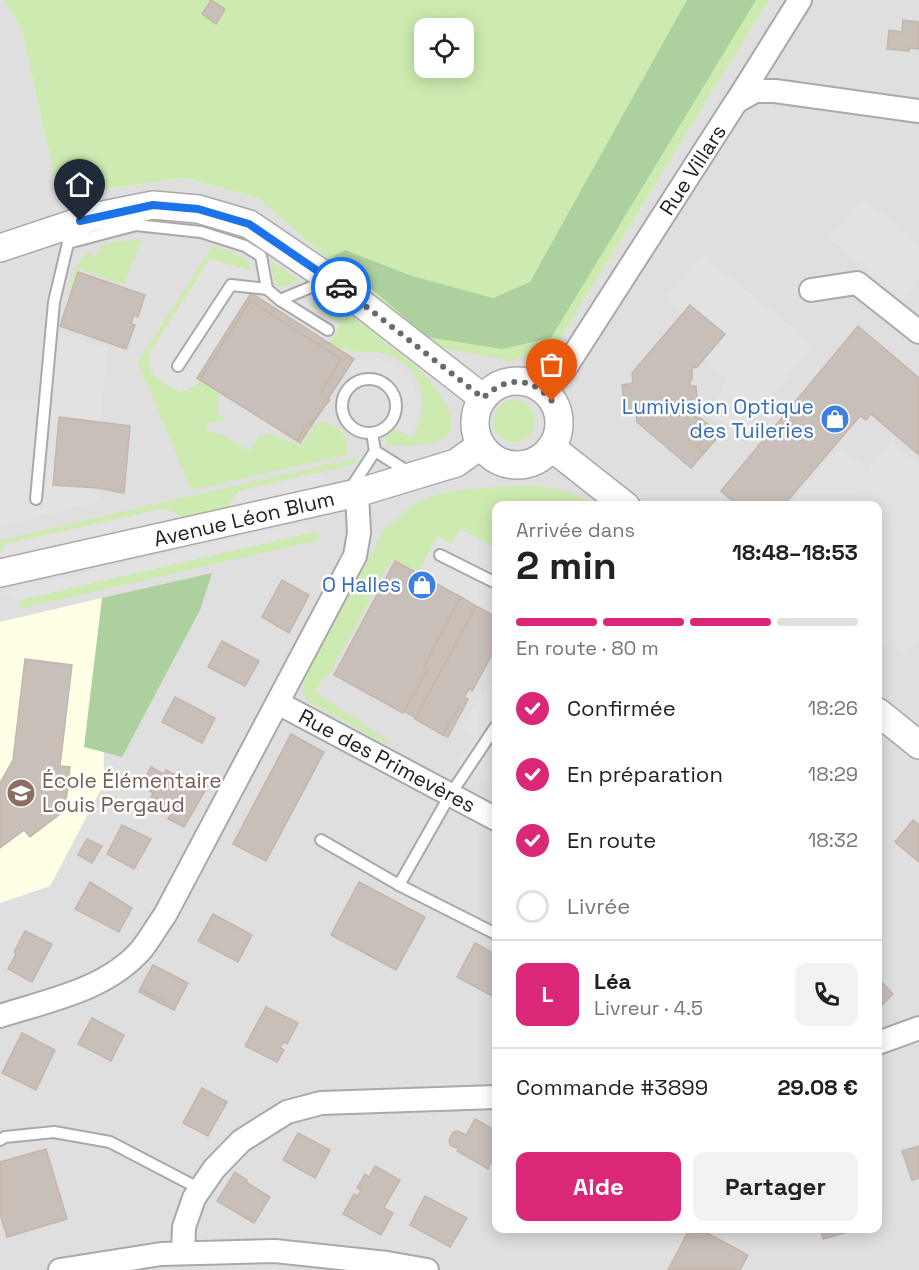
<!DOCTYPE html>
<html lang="fr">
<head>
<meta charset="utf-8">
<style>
  body { margin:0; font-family:"Space Grotesk",sans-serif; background:#f2f2f2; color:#222; height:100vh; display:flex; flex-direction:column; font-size:22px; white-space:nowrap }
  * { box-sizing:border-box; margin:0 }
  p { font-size:20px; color:#767676 }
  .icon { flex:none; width:33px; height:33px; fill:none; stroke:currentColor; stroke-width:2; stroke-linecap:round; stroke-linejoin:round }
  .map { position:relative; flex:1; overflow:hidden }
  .side { position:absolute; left:492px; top:501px; width:390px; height:732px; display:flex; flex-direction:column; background:#fff; border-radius:12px; box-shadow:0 3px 15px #0003 }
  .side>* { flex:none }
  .fabs { position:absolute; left:414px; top:18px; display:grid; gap:12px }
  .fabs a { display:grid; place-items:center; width:60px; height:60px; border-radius:12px; background:#fff; box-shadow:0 3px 15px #0003; font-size:30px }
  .pin { position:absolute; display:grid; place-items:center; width:51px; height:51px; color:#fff; margin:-62px -26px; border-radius:50% 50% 50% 0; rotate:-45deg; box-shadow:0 0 6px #0007 }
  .pin .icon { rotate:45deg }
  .courier { position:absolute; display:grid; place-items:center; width:60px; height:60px; margin:-30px; border:4px solid #1a73e8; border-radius:50%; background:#fff; color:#222; box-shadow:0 2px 8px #0007 }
  .head em { font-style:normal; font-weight:700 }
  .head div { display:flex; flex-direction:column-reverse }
  .head { display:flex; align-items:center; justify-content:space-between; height:102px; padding:0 24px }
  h1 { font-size:39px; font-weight:700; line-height:45px }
  .bar { display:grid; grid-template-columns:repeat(4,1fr); gap:9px 6px; align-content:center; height:72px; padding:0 24px }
  .bar i { height:8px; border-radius:4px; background:#e0e0e0 }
  .bar .on { background:#db2777 }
  .bar p { grid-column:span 4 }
  .line { display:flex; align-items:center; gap:15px; padding:0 24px; border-top:2px solid #e0e0e0 }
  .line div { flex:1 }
  .round { display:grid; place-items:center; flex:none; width:63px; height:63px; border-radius:12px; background:#f2f2f2 }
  ol { padding:0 24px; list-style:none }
  li { display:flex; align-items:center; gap:18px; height:66px }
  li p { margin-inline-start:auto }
  li .icon { padding:6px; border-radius:50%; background:#db2777; color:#fff; stroke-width:4 }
  li:last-child { color:#767676 }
  li i { width:33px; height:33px; border:3px solid #e0e0e0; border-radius:50% }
  .button { display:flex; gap:12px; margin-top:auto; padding:12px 24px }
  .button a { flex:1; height:69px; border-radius:12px; background:#db2777; color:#fff; font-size:24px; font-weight:700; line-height:69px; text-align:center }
  .button a+a { background:#f2f2f2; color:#222 }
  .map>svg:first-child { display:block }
</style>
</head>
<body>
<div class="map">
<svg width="919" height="1270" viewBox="0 0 919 1270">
  <rect width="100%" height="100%" fill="#f2efe9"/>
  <!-- residential -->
  <path fill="#e0dfdf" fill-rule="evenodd" d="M0 0H4L22 31 59 196 184 178 258 198 425 344 555 347 769 0H919V1270H0ZM496 506H878V1228H496Z"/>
  <!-- education -->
  <path fill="#ffffe5" d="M102 598 104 784 50 886 0 903V622Z"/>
  <!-- grass -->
  <g fill="#cdebb0" fill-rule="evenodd">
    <path d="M4 0H769L555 347 510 361 425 344 258 198 184 178 59 196 22 31ZM424 28H464V68H424Z"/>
    <path d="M142 239 124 285 79 269 71 290 68 289 76 266 88 252 94 256 101 249V244Z"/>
    <path d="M212 246C225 250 238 254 250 262V270L209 260 149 354C147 375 162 382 179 392L196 385 200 380 219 392 217 413 220 416 226 418V420L208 422 206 431 223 435 249 451 259 435 272 434 300 446 314 428 312 427 324 421C339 425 352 440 346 455L191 490 138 362Z"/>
    <path d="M270 260 300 281 277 288 275 284Z"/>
    <path d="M319 300 331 301 383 339 384 343C396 351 408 359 418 368 429 379 464 419 448 435 433 450 404 443 385 446L386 435 390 430 402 431 412 439C432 406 423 363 381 353 365 350 360 356 345 347L338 357 325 348 310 305Z"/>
    <circle cx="514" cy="421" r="21"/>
    <path d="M356 458 355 464 238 491 226 509 185 518 166 508 6 544 0 554V540Z"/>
    <path d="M520 485C550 487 569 489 595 505L496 506V549L461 529 452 544 438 537 417 574 391 560 329 675 326 674 315 692 389 741 387 745 309 702 302 691 304 679 384 530C396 522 404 510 417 503 443 487 489 489 520 485Z"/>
    <path d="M318 531 319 540 42 604 32 603 33 606 21 609 19 600Z"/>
  </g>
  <!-- forest -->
  <g fill="#add19e">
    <path d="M687 0H756L551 338 502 349 427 337 334 256 345 250 412 276 493 298 530 282Z"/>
    <path d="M212 573 200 610 122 757 84 747 102 598Z"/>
  </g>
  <!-- parking -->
  <g fill="#e2e2e2">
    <path d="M863 198 919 244V280L903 301 829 238Z"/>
    <path d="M703 255 814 346 735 438 710 415 727 379 703 359 724 334 690 305 683 312 665 297Z"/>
    <path d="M210 259 248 270 277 288 299 298 341 324 325 348 250 301 196 385 188 390 179 392 154 376 150 370 149 354Z"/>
    <path d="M43 330 108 347 100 421 59 417 54 485 98 488 99 501 0 526V398L38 400Z"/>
    <path d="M368 357 390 361 399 367 412 381 417 394 419 405 415 425 409 436 382 420 388 406 385 392 374 385 357 386 346 363Z"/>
    <path d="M891 441 919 465V639L905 655 890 641 878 655V506L788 505 839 446 867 469Z"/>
    <path d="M317 473 334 484 228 510 238 492Z"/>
    <path d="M166 508 185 520 0 560V554L6 544Z"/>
    <path d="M300 523 314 532 19 600 3 592Z"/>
    <path d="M461 529 496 549V617L417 574 438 536 452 544Z"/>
    <path d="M496 674V777L492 785 456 765 475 737 460 728Z"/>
  </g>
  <!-- building -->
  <g fill="#c7bfb8" stroke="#c4b6ab" stroke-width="1.5">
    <path d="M211 0 225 9 216 24 202 14Z"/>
    <path d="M903 20 919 22V49L909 48V51L887 49 889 30 902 32Z"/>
    <path d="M78 272 145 295 138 317 134 315 131 324 135 325 126 349 60 326Z"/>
    <path d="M251 293 354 359 328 399 320 393 341 359 250 301 200 380 197 378Z"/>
    <path d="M250 301 341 359 320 393 330 400 310 424 308 423 297 441 200 380Z"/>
    <path d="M690 305 725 334 697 367 692 368V380H690V386H696L697 399H691L692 405H695V417H699L713 428 697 447 704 453 691 468 637 422 636 410 625 411 622 385 633 383 632 373Z"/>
    <path d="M858 326 919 378V455L871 414 866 420 860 416 783 506H738L721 491Z"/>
    <path d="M323 408 300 443 297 441 308 423 310 424Z"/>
    <path d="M59 417 130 426 124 493 98 488 53 485Z"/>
    <path d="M713 428 720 435 704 453 697 447Z"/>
    <path d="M395 561 461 597 424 666 428 669 403 713 334 675Z"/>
    <path d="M282 580 309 595 289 633 262 617Z"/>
    <path d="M461 597 476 606 416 718 404 711 428 669 424 666Z"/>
    <path d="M476 606 496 617V638L490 651 493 653 472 691 469 689 464 697 468 699 463 709 459 706 443 735 415 719Z"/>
    <path d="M222 641 259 661 245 686 208 667Z"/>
    <path d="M25 659 72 665 60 766 70 767 65 810 30 837 24 830 0 848V783L13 760Z"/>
    <path d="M175 697 215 718 202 743 162 722Z"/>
    <path d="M459 706 463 709 448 737 443 735Z"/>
    <path d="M291 734 324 752 266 861 233 844Z"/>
    <path d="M151 767 164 774 153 793 141 786Z"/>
    <path d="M166 770 205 791 184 827 168 819 174 809 151 797Z"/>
    <path d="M187 775 208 785 205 791 185 780Z"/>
    <path d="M913 820 919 825V862L895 842Z"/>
    <path d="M122 825 151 839 134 869 107 854Z"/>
    <path d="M87 839 102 846 92 863 78 855Z"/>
    <path d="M90 882 132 908 119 932 75 909Z"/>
    <path d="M359 882 425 917 396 970 331 935Z"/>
    <path d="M213 914 252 935 238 962 198 941Z"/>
    <path d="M25 931 52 944 32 982 8 969 16 954 14 952Z"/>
    <path d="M475 943 496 955V998L457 977Z"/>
    <path d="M153 965 188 983 174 1010 162 1004 164 1001 140 989Z"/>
    <path d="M878 978 893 994 878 1009Z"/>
    <path d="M140 989 164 1001 162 1004 139 992Z"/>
    <path d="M266 1007 298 1023 287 1044 283 1042 280 1048 284 1050 277 1062 245 1046Z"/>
    <path d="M92 1018 124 1035 111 1061 78 1044Z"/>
    <path d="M22 1033 55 1050 36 1090 2 1073Z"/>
    <path d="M202 1088 227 1102 208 1136 183 1123Z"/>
    <path d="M475 1119 496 1131V1153L488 1169 457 1151 459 1149 450 1145 449 1140 453 1132 458 1131 466 1135Z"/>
    <path d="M298 1133 330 1150 315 1178 283 1160Z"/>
    <path d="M919 1146V1178L912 1180 902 1151Z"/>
    <path d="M46 1149 67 1219 7 1237 0 1214V1162Z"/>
    <path d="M375 1166 400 1180 384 1208 393 1213 381 1235 343 1214 354 1194 358 1196 361 1190 357 1188 365 1174 369 1177Z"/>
    <path d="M235 1172 247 1180 246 1182 270 1197 254 1223 217 1201Z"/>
    <path d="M425 1196 467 1218 450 1247 410 1225Z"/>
    <path d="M690 1228H698L748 1255 740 1270H668Z"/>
    <path d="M820 1228H859V1229L823 1239Z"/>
  </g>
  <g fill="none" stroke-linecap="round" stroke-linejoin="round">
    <!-- service casing -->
    <g stroke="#a9a9a9" stroke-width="14">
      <g id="service">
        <path d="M68 243 136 225 201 232 245 246 261 256 267 289 280 300 328 280"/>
        <path d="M280 300 328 330"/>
        <path d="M178 366 231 285 267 289"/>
        <circle cx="369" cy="406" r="27"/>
        <path d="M375 451 410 473"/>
        <path d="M349 491 375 451 372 433"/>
        <path d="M36 499 54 302 68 243 67 238"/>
        <path d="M440 555 496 583"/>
        <path d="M321 840 399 885 450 795 496 726"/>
        <path d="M399 885 496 934"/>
        <path d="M0 1140 5 1137 54 1132 110 1142 200 1189"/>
      </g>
    </g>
    <!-- minor casing -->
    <g stroke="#a9a9a9" stroke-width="26">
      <g id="minor">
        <path d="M737 101 800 0"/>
        <path d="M811 290 857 283 919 332"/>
        <path d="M545 391 564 370 736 102 755 91H775L919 111"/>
        <path d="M278 703 496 819"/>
        <path d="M0 1016C49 1000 106 990 141 950 150 939 157 926 165 915L355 556 359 533 357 493"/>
        <path d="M878 1043 919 1028"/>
        <path d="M183 1253 184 1227 194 1198 214 1169 241 1141 287 1112 321 1103 496 1097"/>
        <path d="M60 1270 161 1254 275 1251 387 1263 427 1270"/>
      </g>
    </g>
    <!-- tertiary casing -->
    <g stroke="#a9a9a9" stroke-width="30">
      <g id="tertiary">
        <path d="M0 248 93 217 153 205 198 209 249 224 330 279 483 398"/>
        <circle cx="517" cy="423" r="42"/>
        <path d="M551 447 626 506"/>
        <path d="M0 573 357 493 456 463 481 445"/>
        <path d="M878 712 919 745"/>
      </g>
    </g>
    <!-- service -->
    <use href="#service" stroke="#fff" stroke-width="10"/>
    <!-- minor -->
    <use href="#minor" stroke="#fff" stroke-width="22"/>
    <!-- tertiary -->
    <use href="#tertiary" stroke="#fff" stroke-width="27"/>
  </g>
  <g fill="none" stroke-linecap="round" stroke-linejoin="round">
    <!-- done -->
    <path stroke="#6b6a68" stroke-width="6" stroke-dasharray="0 10.8" d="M341 287 483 398C506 376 531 376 552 401"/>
    <!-- route -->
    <path stroke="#1a73e8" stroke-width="8" d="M80 221 153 205 198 209 249 224 341 287"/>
  </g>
  <!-- icons -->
  <defs>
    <g id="shop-disc" transform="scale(1.5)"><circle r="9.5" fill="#3f7fe0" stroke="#fff"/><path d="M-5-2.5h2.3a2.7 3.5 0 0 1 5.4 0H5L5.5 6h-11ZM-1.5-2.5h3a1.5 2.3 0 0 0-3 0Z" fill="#fff"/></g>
    <g id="school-disc" transform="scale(1.5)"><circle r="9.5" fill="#8d6e63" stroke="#fff"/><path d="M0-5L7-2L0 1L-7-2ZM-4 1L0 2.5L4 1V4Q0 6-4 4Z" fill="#fff"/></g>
  </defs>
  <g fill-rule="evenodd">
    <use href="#shop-disc" x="835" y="419"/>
    <use href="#shop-disc" x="422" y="585"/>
    <use href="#school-disc" x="21" y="793"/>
  </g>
  <g text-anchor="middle" stroke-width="5" stroke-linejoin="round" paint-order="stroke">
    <!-- street labels -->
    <g font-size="21" fill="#222" stroke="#fff">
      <text transform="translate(693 170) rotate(-57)" y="7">Rue Villars</text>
      <text transform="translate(244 519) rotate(-13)" y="7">Avenue Léon Blum</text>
      <text transform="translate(387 761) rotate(28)" y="7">Rue des Primevères</text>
    </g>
    <!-- shop labels -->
    <g font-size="21" fill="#366cbe" stroke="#fff" text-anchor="end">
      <text x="814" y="414">Lumivision Optique<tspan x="814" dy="24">des Tuileries</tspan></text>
      <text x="401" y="592">O Halles</text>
    </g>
    <!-- education labels -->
    <g font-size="21" fill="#785e54" stroke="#fff" text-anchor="start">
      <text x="42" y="788">École Élémentaire<tspan x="42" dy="24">Louis Pergaud</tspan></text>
    </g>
  </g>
</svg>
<div class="fabs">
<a><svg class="icon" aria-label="locate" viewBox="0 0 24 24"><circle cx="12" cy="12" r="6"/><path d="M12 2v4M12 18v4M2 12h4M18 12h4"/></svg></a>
</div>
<div class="pin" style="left:552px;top:401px;background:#ea580c"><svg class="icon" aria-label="bag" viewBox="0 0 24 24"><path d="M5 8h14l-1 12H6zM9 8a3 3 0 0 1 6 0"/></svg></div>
<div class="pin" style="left:80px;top:221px;background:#1f2937"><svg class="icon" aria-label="home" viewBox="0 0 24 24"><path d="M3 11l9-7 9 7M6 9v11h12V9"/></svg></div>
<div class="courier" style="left:341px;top:287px"><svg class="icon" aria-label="car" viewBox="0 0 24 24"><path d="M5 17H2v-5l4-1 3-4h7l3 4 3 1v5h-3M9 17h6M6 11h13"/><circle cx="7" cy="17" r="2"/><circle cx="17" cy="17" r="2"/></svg></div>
<section class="side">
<div class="head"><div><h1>2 min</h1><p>Arrivée dans</p></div><em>18:48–18:53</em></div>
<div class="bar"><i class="on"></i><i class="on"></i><i class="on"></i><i></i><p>En route · 80 m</p></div>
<ol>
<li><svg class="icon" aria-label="check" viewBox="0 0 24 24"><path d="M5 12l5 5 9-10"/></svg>Confirmée<p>18:26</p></li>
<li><svg class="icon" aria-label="check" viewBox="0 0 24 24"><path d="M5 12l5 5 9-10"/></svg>En préparation<p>18:29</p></li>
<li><svg class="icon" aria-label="check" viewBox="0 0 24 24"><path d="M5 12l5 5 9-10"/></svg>En route<p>18:32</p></li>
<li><i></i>Livrée</li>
</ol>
<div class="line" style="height:108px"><b class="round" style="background:#db2777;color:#fff">L</b><div><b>Léa</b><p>Livreur · 4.5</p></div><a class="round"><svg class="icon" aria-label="phone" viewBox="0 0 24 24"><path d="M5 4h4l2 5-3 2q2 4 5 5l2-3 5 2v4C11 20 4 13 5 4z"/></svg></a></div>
<div class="line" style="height:78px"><div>Commande #3899</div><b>29.08 €</b></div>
<div class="button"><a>Aide</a><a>Partager</a></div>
</section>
</div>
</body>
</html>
